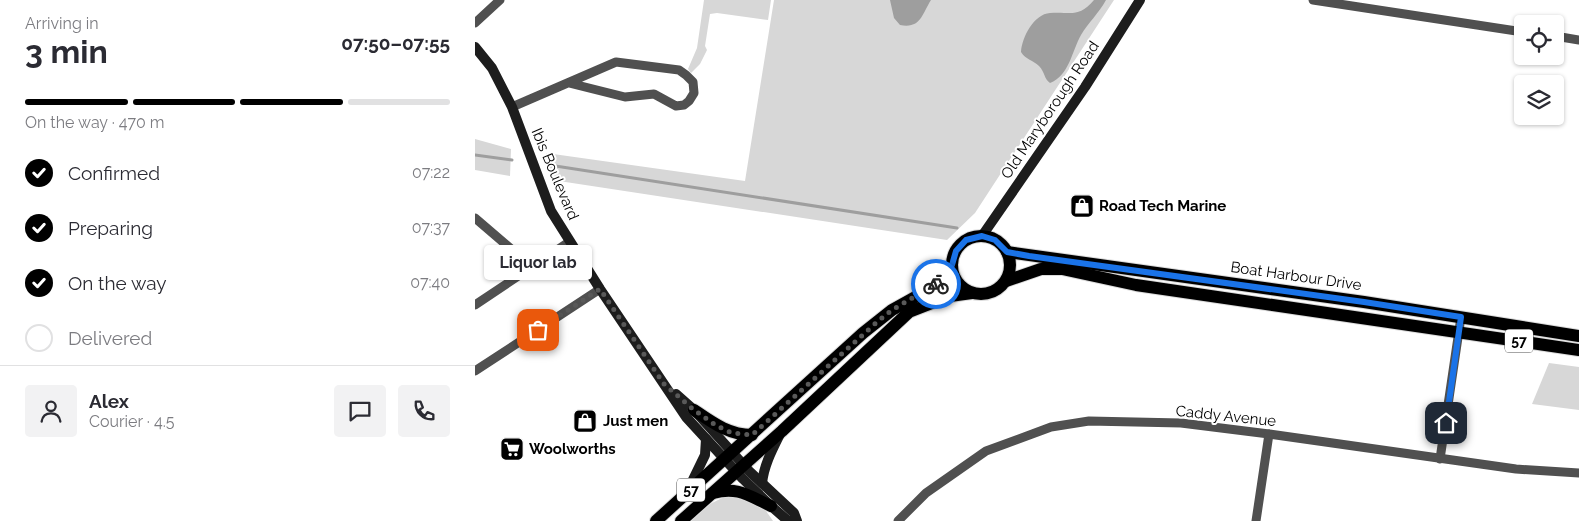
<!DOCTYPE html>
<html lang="en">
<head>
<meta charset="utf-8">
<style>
  body { margin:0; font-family:Raleway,sans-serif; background:#f2f2f3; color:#2b2b33; height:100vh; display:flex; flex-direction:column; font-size:19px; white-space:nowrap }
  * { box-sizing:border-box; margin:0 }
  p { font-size:16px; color:#7c7c81 }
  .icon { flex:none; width:28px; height:28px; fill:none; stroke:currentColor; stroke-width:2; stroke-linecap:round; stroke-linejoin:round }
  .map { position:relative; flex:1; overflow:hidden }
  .sheet { display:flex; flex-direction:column; background:#fff; width:475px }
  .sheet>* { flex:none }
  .buttons { position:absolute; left:1039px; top:15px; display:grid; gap:10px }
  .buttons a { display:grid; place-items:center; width:50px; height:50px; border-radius:5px; background:#fff; box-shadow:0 1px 4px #0004; font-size:25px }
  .pin { position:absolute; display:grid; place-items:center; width:42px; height:42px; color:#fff; margin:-21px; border-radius:10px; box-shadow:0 2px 8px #0006 }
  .courier { position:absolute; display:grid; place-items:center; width:50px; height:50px; margin:-25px; border:4px solid #1a73e8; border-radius:50%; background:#fff; color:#222; box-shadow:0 1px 6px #0007 }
  .bubble { position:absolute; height:35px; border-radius:5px; background:#fff; box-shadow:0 1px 4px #0004; font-size:16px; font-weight:700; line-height:35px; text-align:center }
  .overview em { font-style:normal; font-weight:700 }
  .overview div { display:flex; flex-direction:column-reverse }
  .overview { display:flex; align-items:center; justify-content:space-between; height:85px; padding:0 25px }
  h1 { font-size:32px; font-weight:700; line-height:38px }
  .bar { display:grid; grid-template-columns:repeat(4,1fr); gap:8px 5px; align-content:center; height:60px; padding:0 25px }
  .bar i { height:6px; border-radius:4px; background:#e1e1e2 }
  .bar .current { background:#000 }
  .bar p { grid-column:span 4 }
  .line { display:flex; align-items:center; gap:12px; padding:0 25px; border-top:1px solid #e1e1e2 }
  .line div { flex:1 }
  .round { display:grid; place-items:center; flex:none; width:52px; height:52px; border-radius:5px; background:#f2f2f3 }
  ol { padding:0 25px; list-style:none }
  li { display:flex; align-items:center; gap:15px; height:55px }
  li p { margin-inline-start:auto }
  li .icon { padding:5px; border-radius:50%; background:#000; color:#fff; stroke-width:4 }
  li:last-child { color:#7c7c81 }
  li i { width:28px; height:28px; border:2px solid #e1e1e2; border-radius:50% }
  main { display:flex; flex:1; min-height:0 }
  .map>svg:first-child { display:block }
</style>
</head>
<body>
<main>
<section class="sheet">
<div class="overview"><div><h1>3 min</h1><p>Arriving in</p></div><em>07:50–07:55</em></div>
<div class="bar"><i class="current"></i><i class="current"></i><i class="current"></i><i></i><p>On the way · 470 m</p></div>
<ol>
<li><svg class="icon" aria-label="check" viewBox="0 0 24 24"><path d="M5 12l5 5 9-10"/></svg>Confirmed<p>07:22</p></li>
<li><svg class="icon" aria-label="check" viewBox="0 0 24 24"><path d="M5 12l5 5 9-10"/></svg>Preparing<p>07:37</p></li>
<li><svg class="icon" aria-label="check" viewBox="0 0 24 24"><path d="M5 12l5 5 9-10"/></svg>On the way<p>07:40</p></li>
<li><i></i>Delivered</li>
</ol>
<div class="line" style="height:90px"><a class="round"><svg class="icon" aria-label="person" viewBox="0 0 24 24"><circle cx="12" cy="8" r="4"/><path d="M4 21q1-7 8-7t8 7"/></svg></a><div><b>Alex</b><p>Courier · 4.5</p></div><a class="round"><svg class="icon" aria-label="chat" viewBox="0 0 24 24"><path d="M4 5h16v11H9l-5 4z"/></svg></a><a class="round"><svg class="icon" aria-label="phone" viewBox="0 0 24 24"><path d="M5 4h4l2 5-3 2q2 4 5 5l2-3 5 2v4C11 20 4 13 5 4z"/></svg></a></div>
</section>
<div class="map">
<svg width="1104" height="521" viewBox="0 0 1104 521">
  <rect width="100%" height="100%" fill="#fff"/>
  <!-- green -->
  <g fill="#d7d7d7">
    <path d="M229 0H296L293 20 242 13 235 14 230 46 232 50 225 64 216 73 213 69 222 48Z"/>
    <path d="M299 0H639L500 213 472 240 84 181 77 176 71 153 270 181Z"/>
    <path d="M0 139 36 149 35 176 0 170Z"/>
    <path d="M1074 363 1104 367V410L1057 404Z"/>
    <path d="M251 496 265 497 289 508 298 521H216L235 504Z"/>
  </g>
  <!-- water -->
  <g fill="#9e9e9e">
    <path d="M415 0H456C447 14 446 29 425 25L419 18Z"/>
    <path d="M619 0H631C624 13 613 23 606 35 597 51 594 76 575 83 569 79 570 72 564 66 558 60 551 60 546 52 547 37 559 14 575 13 595 11 603 19 619 0Z"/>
  </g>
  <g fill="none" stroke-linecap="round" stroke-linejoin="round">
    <!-- stream -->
    <g stroke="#9e9e9e" stroke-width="3">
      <path d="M0 155 37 160"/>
      <path d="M74 165 482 228"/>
    </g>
    <!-- primary casing -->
    <g stroke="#dbdbdb" stroke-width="14">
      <g id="primary">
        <circle cx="506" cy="265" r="29"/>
        <path d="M532 252 889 302 1104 336"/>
        <path d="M531 281 566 269H587L661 285 1104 350"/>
        <path d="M219 410C238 423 254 435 277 435"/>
        <path d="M238 493C263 486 274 496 296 506"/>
        <path d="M181 521 388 333 417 310 453 290 468 280 477 265"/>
        <path d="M206 521 307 431 434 312 475 296 497 293"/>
      </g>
    </g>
    <!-- street -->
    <g stroke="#505050" stroke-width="9">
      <path d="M838 0 1048 32"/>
      <path d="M0 23 25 0"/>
      <path d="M1080 36 1104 40"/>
      <path d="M37 107 141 62 204 70 211 75 218 82 219 93 214 101 209 105 201 106 179 94 150 97 94 83"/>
      <path d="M0 218 56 266"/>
      <path d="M0 305 94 242"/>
      <path d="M0 371 125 289"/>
      <path d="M965 459 986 317"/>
      <path d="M423 521 451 493 511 451 576 427 614 421 706 423 794 434 1041 469 1104 473"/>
      <path d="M781 521 794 434"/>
    </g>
    <!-- secondary -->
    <g stroke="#1d1d1d" stroke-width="10">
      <path d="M0 47 17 68 37 107 76 211 125 289 211 417 268 479 296 506 312 520 316 521"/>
      <path d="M507 236 610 87 665 0"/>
      <path d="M201 394 219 410 275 472 319 513 322 521"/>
      <path d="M287 483C289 466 296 452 304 436"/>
      <path d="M213 490 230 455 231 439"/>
    </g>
    <!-- primary -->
    <use href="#primary" stroke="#000" stroke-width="12"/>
  </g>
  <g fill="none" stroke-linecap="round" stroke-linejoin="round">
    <!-- done -->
    <path stroke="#595959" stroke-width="5" stroke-dasharray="0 9" d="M63 330 125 289 189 384 219 410 242 426 257 433 277 435 402 322 417 310 461 284"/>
    <!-- route -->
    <path stroke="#1a73e8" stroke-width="6" d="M461 284 468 280 477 265 481 251 491 240 507 236 520 240 532 252 554 256 889 302 986 317 971 423"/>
  </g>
  <!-- icons -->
  <defs>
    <g id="shop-square" transform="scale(1.25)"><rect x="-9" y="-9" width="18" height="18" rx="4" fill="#000" stroke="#fff"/><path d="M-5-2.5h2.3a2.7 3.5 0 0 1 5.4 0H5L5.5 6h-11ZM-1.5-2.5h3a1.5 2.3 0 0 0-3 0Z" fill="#fff"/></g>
    <g id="supermarket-square" transform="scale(1.25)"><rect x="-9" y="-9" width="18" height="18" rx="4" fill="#000" stroke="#fff"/><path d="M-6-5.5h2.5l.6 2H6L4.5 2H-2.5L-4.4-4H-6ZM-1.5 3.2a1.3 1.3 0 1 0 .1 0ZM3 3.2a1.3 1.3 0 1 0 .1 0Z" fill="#fff"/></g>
  </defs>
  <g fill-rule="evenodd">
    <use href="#shop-square" x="607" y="206"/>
    <use href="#shop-square" x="110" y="421"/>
    <use href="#supermarket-square" x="37" y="449"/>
  </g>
  <g text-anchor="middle" stroke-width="4" stroke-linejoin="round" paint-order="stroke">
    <!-- shield labels -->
    <g fill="#fff" stroke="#4c4c4c" stroke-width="1">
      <rect x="1030" y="329.5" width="28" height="23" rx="4"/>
      <rect x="202" y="478.5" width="28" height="23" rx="4"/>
    </g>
    <g font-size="14" font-weight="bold" fill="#000">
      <text x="1044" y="346">57</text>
      <text x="216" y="495">57</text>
    </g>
    <!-- street labels -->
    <g font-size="15" fill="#000" stroke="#fff">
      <text transform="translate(575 110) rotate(-56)" y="5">Old Maryborough Road</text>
      <text transform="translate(80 174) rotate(67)" y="5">Ibis Boulevard</text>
      <text transform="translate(821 276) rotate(8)" y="5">Boat Harbour Drive</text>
      <text transform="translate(751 416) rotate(6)" y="5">Caddy Avenue</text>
    </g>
    <!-- poi labels -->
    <g font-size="15" font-weight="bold" fill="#000" stroke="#fff" text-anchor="start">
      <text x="624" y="211">Road Tech Marine</text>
      <text x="128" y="426">Just men</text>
      <text x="54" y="454">Woolworths</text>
    </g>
  </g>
</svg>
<div class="buttons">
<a><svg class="icon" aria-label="locate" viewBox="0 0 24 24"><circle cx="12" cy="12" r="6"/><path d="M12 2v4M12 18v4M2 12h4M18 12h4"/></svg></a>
<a><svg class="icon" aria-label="layers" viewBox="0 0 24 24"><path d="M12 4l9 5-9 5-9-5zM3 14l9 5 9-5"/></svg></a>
</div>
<div class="pin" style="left:63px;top:330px;background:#ea580c"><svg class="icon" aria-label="bag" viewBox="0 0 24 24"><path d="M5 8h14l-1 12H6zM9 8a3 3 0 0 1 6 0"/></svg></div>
<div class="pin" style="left:971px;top:423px;background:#1f2937"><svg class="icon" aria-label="home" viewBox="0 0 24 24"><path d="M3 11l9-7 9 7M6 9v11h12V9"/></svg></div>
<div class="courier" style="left:461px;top:284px"><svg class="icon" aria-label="bike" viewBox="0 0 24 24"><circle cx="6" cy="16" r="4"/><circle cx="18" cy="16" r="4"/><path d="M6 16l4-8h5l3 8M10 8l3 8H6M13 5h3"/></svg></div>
<div class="bubble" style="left:9px;top:245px;width:108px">Liquor lab</div>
</div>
</main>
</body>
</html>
